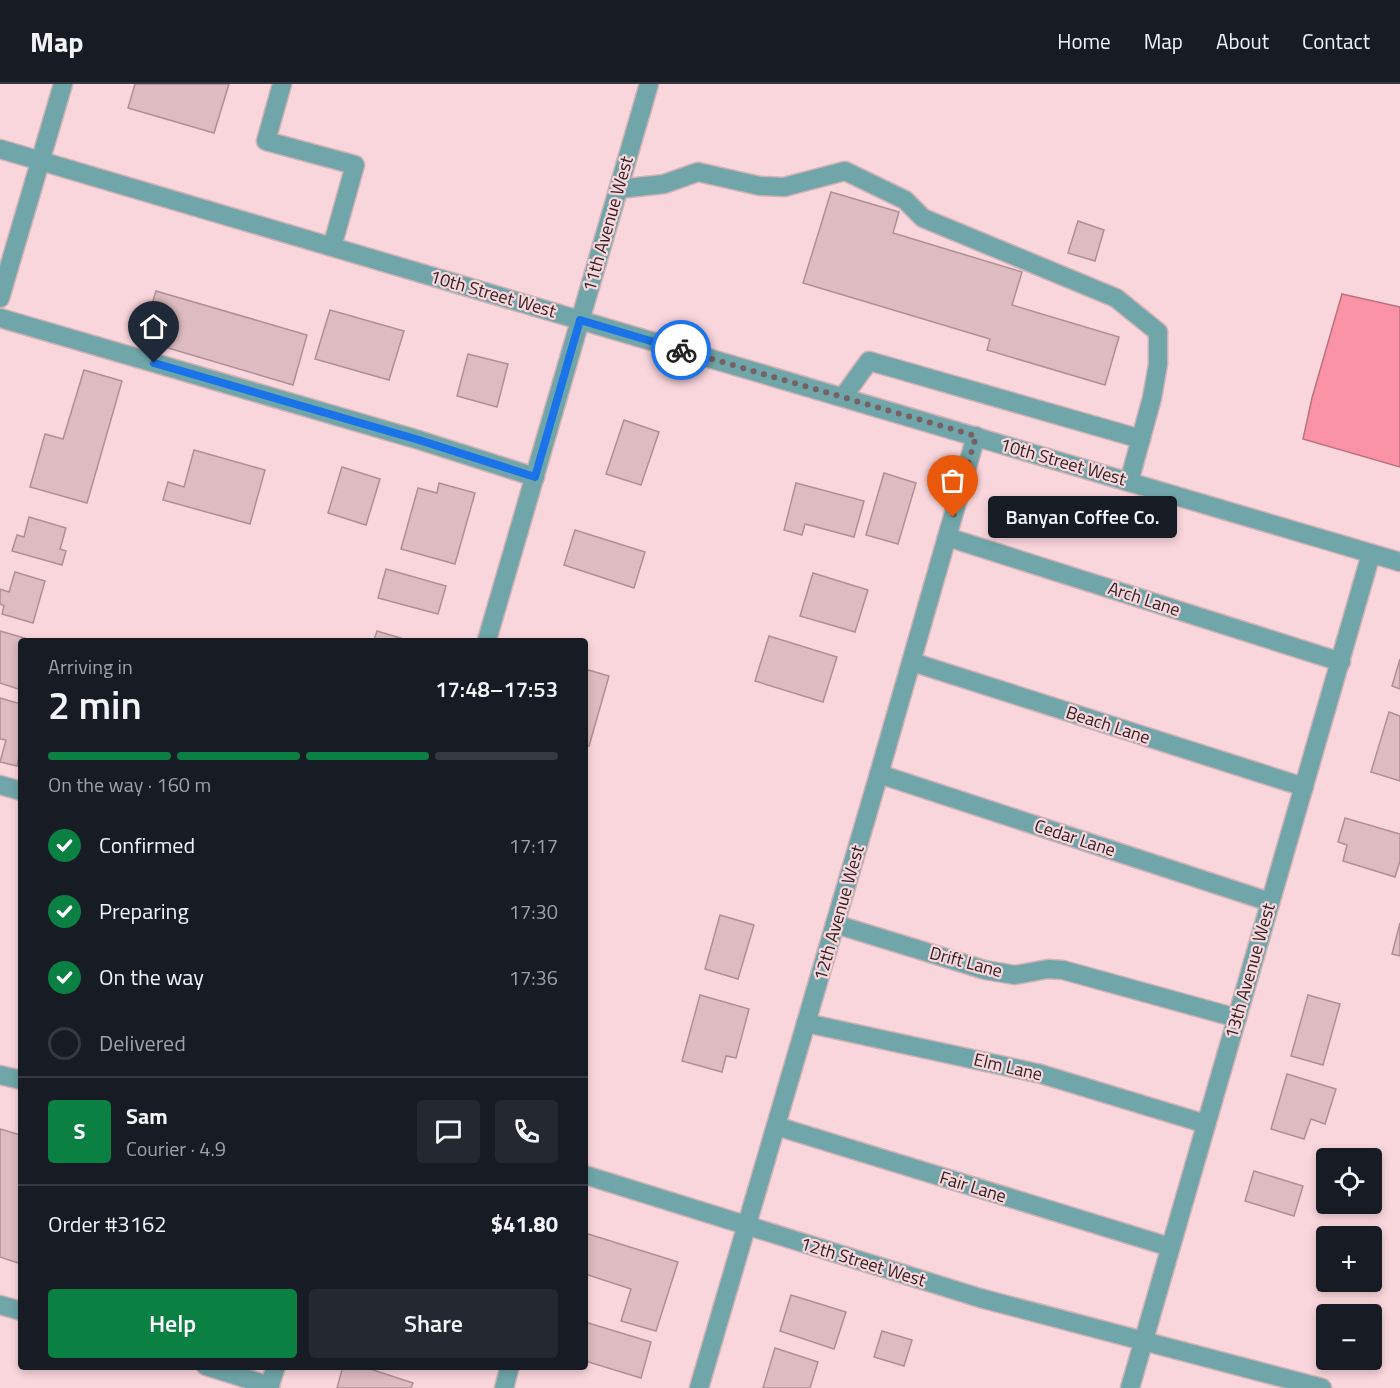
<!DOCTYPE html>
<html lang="en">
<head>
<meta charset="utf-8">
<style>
  body { margin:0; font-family:"Titillium Web",sans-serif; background:#242831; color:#f1f3f6; height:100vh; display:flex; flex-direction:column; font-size:22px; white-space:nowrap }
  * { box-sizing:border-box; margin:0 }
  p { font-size:20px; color:#9ea1a6 }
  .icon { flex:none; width:33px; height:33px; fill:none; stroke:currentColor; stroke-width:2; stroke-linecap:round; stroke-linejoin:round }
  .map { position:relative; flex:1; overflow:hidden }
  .drawer { position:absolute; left:18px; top:554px; width:570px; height:732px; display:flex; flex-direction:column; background:#171b24; border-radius:6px; box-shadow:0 3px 9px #0003 }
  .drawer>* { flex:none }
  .fabs { position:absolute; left:1316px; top:1064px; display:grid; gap:12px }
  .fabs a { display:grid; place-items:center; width:66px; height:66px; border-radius:6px; background:#171b24; box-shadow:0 3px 9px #0003; font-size:30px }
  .pin { position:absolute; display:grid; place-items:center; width:51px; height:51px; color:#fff; margin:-62px -26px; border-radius:50% 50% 50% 0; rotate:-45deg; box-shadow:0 0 6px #0007 }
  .pin .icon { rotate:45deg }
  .courier { position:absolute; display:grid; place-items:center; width:60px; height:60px; margin:-30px; border:4px solid #1a73e8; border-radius:50%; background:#fff; color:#222; box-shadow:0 2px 8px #0007 }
  .bubble { position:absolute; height:42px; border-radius:6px; background:#171b24; box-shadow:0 3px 9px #0003; font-size:20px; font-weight:600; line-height:42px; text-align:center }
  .head em { font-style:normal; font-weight:600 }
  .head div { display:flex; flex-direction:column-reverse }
  .head { display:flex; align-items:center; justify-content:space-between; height:102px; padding:0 30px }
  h1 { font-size:39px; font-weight:600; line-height:45px }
  .bar { display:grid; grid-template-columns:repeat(4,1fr); gap:9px 6px; align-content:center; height:72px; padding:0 30px }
  .bar i { height:8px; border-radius:4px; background:#363941 }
  .bar .active { background:#0b8043 }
  .bar p { grid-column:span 4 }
  .line { display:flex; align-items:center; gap:15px; padding:0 30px; border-top:2px solid #363941 }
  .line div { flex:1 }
  .round { display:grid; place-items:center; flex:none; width:63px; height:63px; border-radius:6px; background:#242831 }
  ol { padding:0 30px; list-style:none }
  li { display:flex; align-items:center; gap:18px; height:66px }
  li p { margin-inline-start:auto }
  li .icon { padding:6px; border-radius:50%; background:#0b8043; color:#fff; stroke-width:4 }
  li:last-child { color:#9ea1a6 }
  li i { width:33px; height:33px; border:3px solid #363941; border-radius:50% }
  .primary-button { display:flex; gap:12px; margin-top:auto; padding:12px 30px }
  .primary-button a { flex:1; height:69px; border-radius:6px; background:#0b8043; color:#fff; font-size:24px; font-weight:600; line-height:69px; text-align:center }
  .primary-button a+a { background:#242831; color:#f1f3f6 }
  header { display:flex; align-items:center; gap:36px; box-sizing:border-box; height:84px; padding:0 30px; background:#171b24; border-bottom:2px solid #363941 }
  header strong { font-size:28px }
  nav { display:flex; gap:33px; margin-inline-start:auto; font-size:21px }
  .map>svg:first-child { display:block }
</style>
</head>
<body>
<header>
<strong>Map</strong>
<nav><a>Home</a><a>Map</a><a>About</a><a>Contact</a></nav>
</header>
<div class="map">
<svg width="1400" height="1304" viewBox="0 0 1400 1304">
  <rect width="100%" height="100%" fill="#f9d6db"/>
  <!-- water -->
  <path fill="#fa93a6" stroke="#bd717f" stroke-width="1.5" d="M1342 210 1400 223V383L1303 355 1312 314Z"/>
  <!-- building -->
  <g fill="#ddbbc0" stroke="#af8f94" stroke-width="1.5">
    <path d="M135 0H229L214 49 128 24Z"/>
    <path d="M831 108 899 128 893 149 1022 188 1012 221 1119 253 1105 301 987 266 990 255 803 199Z"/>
    <path d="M1078 137 1104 146 1095 177 1068 169Z"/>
    <path d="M156 207 307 251 293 301 141 256Z"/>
    <path d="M330 226 404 247 389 296 315 275Z"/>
    <path d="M468 270 508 280 497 323 457 312Z"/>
    <path d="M84 286 122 297 87 419 30 403 45 350 63 355Z"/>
    <path d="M624 336 659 348 641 401 606 390Z"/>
    <path d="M194 366 265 386 250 440 163 416 168 398 184 403Z"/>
    <path d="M342 383 380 395 366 441 328 429Z"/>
    <path d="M884 389 916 399 898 460 866 451Z"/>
    <path d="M439 399 475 409 455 480 401 465 418 404 437 409Z"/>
    <path d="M796 399 864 417 854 453 805 440 802 451 784 446Z"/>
    <path d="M29 433 66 444 60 465 66 467 62 481 12 467 17 451 24 453Z"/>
    <path d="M575 446 645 468 634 504 564 481Z"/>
    <path d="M386 485 446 502 438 530 378 514Z"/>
    <path d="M15 488 45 497 33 539 2 530 4 522 0 520V505L9 508Z"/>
    <path d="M813 489 868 506 855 548 800 532Z"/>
    <path d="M0 547 31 556H21V606L0 599Z"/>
    <path d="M377 547 407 556H374Z"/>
    <path d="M769 552 837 573 823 618 755 597Z"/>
    <path d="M1400 575V605L1392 602Z"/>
    <path d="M585 585 609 592 589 662 585 661Z"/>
    <path d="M0 614 21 620V665L17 682 0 678 6 656 0 655Z"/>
    <path d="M1389 628 1400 632V697L1371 688Z"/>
    <path d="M1345 734 1400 750V777L1395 793 1343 777 1347 761 1338 758Z"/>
    <path d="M720 831 754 841 738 895 705 885Z"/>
    <path d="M1400 839V872L1392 870Z"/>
    <path d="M700 911 749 925 736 974 726 972 722 988 682 977Z"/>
    <path d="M1308 911 1340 920 1323 981 1291 972Z"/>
    <path d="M1287 990 1336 1005 1325 1040 1311 1035 1304 1055 1271 1045Z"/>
    <path d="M0 1045 21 1051V1180L0 1173Z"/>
    <path d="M1254 1087 1303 1102 1294 1132 1245 1117Z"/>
    <path d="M585 1149 678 1178 656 1247 621 1237 631 1205 585 1190Z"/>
    <path d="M791 1211 846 1228 834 1265 780 1247Z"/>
    <path d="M585 1238 651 1258 641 1294 585 1277Z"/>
    <path d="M882 1247 912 1256 904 1282 874 1273Z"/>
    <path d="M775 1264 818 1278 810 1304H763Z"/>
    <path d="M343 1282H361L413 1299 411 1304H337Z"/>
  </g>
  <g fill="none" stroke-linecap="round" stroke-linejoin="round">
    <!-- minor casing -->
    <g stroke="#d1b2b6" stroke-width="21">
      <g id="minor">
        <path d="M282 0 266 57 355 81 332 163"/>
        <path d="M0 65 1400 478"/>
        <path d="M619 105 664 100 698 88 760 102 784 103 845 87 905 116 923 134 1116 214 1158 248V280L1152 314 1129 398"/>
        <path d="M0 214 63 0"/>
        <path d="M0 234 419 356 535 393"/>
        <path d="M843 313 869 277 1141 355"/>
        <path d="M947 453 1341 578"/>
        <path d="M487 556 649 0"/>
        <path d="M912 578 1304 703"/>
        <path d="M879 690 1270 818"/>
        <path d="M0 701 21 707"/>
        <path d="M835 840 985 886 1015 891 1048 885 1063 886 1237 934"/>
        <path d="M806 939 1041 990 1206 1040"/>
        <path d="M0 991 21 996"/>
        <path d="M776 1042 1170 1163"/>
        <path d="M585 1091 980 1214 1322 1304"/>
        <path d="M0 1221 21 1227"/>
        <path d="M206 1282 270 1302"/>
        <path d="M269 1304 276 1282"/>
        <path d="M504 1304 510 1282"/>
        <path d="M699 1304 879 690 976 352"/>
        <path d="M1130 1304 1371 470"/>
      </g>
    </g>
    <!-- minor -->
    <use href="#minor" stroke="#70a6a9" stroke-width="18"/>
  </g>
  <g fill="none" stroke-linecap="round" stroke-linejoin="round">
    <!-- done -->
    <path stroke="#766164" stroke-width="6" stroke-dasharray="0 10.8" d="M681 266 976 352 953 433"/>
    <!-- route -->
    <path stroke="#1a73e8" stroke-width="8" d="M154 279 419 356 535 393 580 236 681 266"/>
  </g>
  <g text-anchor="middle" stroke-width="4.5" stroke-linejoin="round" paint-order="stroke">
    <!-- street labels -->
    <g font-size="18" fill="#2f2224" stroke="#f9d6db">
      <text transform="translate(608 140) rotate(-74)" y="6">11th Avenue West</text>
      <text transform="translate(493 210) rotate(16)" y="6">10th Street West</text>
      <text transform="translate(1063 378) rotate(16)" y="6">10th Street West</text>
      <text transform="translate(1144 515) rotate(18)" y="6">Arch Lane</text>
      <text transform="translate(1108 641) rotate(18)" y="6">Beach Lane</text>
      <text transform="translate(1075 754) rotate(18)" y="6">Cedar Lane</text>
      <text transform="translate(839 829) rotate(-74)" y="6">12th Avenue West</text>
      <text transform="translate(966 878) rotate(15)" y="6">Drift Lane</text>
      <text transform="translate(1250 887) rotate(-74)" y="6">13th Avenue West</text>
      <text transform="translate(1008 983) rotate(13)" y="6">Elm Lane</text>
      <text transform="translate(973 1103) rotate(17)" y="6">Fair Lane</text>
      <text transform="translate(863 1178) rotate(17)" y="6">12th Street West</text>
    </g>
  </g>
</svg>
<div class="fabs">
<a><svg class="icon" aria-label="locate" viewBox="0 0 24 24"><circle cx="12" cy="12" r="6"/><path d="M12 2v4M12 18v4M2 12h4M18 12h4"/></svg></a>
<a>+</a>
<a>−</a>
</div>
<div class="pin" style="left:953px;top:433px;background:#ea580c"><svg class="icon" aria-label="bag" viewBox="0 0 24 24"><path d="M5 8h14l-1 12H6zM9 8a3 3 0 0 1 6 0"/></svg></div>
<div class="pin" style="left:154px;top:279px;background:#1f2937"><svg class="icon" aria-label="home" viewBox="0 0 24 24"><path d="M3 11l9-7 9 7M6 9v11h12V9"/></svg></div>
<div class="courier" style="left:681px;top:266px"><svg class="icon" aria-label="bike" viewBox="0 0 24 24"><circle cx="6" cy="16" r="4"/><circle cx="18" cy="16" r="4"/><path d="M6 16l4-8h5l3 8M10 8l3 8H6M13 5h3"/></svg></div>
<div class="bubble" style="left:988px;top:412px;width:189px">Banyan Coffee Co.</div>
<section class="drawer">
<div class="head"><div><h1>2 min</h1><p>Arriving in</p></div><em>17:48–17:53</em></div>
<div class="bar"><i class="active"></i><i class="active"></i><i class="active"></i><i></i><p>On the way · 160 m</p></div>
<ol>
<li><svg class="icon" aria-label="check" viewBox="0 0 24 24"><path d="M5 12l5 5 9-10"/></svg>Confirmed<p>17:17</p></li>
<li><svg class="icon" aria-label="check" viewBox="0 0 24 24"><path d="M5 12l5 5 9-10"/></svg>Preparing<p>17:30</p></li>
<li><svg class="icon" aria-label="check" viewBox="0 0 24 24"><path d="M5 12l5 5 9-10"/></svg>On the way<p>17:36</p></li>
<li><i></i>Delivered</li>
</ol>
<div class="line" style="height:108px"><b class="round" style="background:#0b8043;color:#fff">S</b><div><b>Sam</b><p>Courier · 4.9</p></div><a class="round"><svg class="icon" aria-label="chat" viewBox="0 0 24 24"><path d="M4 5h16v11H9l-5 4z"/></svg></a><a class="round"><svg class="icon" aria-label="phone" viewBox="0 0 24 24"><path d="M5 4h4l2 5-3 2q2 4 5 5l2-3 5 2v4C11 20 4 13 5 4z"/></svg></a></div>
<div class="line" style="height:78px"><div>Order #3162</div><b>$41.80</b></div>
<div class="primary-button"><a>Help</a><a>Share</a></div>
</section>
</div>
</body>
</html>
